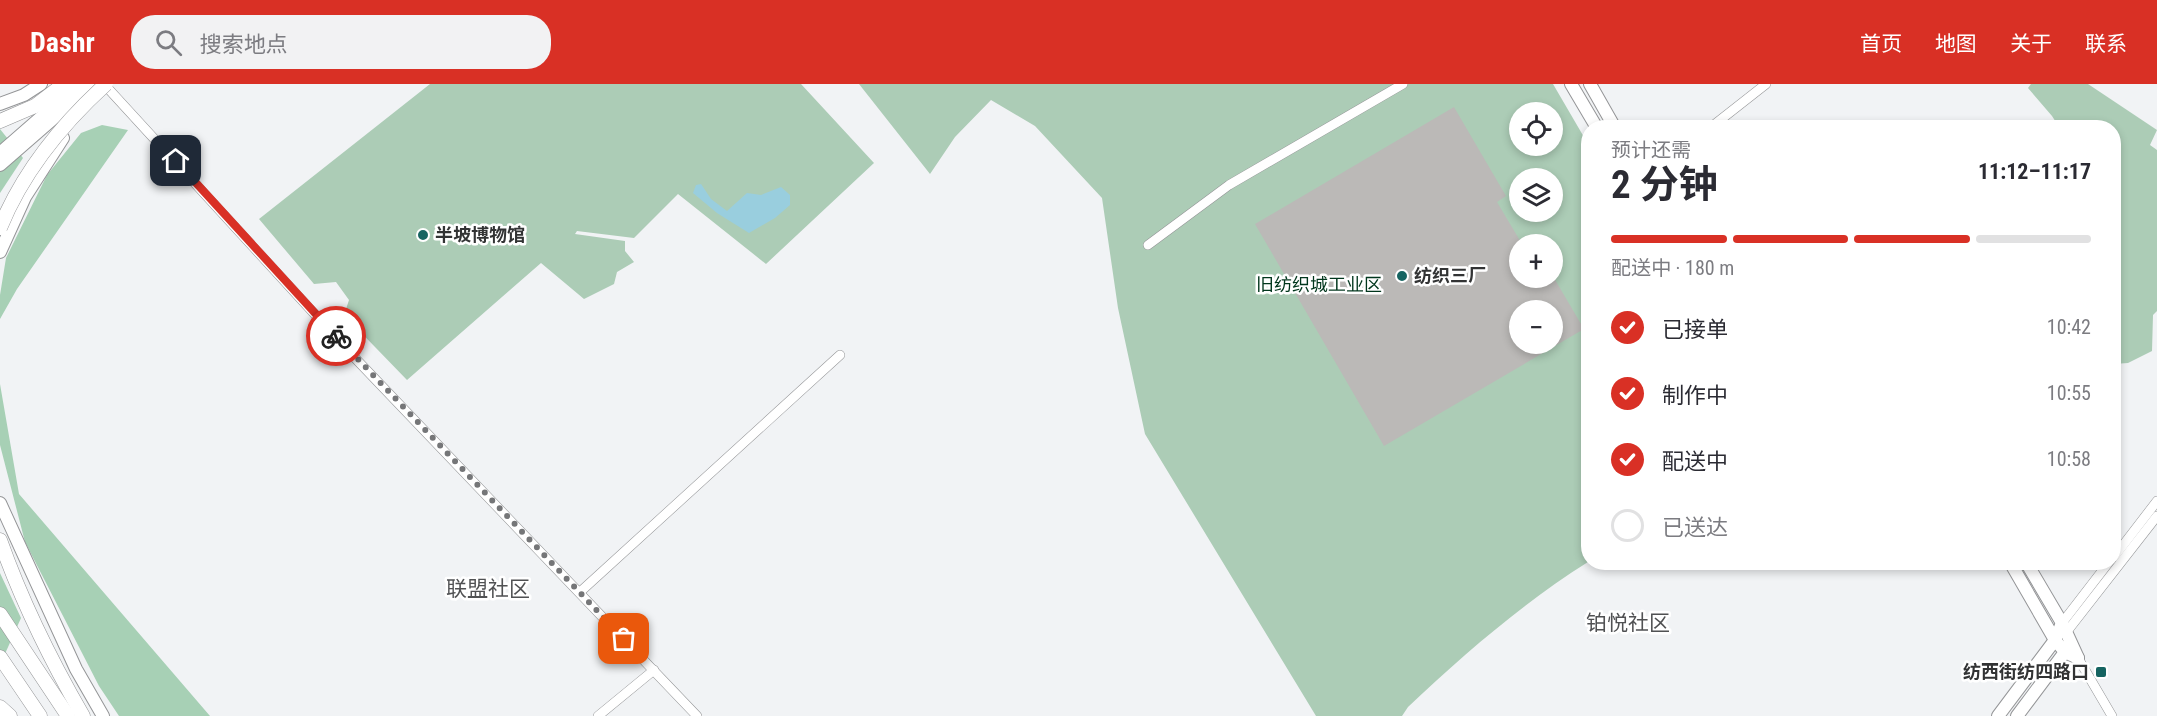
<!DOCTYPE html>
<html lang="zh">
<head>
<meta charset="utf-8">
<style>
  body { margin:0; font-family:"Roboto Condensed","Noto Sans SC",sans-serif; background:#f2f2f3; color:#2b2b33; height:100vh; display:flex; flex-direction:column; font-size:22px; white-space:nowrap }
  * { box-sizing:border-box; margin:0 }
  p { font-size:20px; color:#7c7c81 }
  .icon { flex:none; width:33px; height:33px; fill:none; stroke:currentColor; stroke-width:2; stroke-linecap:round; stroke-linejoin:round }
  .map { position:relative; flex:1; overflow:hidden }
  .drawer { position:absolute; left:1581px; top:36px; width:540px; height:450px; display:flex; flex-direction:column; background:#fff; border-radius:24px; box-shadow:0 3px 9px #0003 }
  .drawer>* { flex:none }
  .controls { position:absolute; left:1509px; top:18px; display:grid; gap:12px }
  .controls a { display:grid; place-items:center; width:54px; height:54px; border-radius:50%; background:#fff; box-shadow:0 3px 9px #0003; font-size:30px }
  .pin { position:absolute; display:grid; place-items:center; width:51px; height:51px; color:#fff; margin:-26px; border-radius:12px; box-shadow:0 3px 9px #0006 }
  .courier { position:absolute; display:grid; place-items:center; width:60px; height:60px; margin:-30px; border:4px solid #d93025; border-radius:50%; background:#fff; color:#222; box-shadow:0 2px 8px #0007 }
  .overview em { font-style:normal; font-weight:700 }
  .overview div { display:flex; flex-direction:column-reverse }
  .overview { display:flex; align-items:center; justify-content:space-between; height:102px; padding:0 30px }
  h1 { font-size:39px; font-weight:700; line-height:45px }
  .bar { display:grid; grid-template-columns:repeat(4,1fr); gap:9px 6px; align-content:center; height:72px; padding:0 30px }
  .bar i { height:8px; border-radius:4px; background:#e1e1e2 }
  .bar .on { background:#d93025 }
  .bar p { grid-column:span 4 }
  ol { padding:0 30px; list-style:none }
  li { display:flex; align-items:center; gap:18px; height:66px }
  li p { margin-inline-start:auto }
  li .icon { padding:6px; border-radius:50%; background:#d93025; color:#fff; stroke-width:4 }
  li:last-child { color:#7c7c81 }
  li i { width:33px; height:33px; border:3px solid #e1e1e2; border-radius:50% }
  header { display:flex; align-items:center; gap:36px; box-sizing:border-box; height:84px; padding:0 30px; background:#d93025; color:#fff }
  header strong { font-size:28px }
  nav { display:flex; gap:33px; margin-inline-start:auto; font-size:21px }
  .search { width:420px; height:54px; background:#f2f2f3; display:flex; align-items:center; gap:15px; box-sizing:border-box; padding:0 21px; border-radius:24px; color:#7c7c81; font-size:22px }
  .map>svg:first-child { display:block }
</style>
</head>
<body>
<header>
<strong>Dashr</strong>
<div class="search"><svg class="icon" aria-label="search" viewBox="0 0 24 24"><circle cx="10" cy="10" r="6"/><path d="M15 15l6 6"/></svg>搜索地点</div>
<nav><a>首页</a><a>地图</a><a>关于</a><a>联系</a></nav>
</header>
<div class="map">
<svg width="2157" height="632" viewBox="0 0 2157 632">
  <rect width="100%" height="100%" fill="#f1f3f5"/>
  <!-- green -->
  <g fill="#acccb6" fill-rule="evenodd">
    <path d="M430 0H801L874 79 766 180 678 110 634 154 577 147 575 150 625 157V167L634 178 617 188 614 200 584 215 541 179 407 296 344 231 349 216 336 198 314 200 259 135Z"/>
    <path d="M859 0H1553L1588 60V478C1523 519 1464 570 1408 623L1402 632H1316L1145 350 1118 224 1102 114 1035 42 991 16 955 53 930 90ZM1520 28H1552V62H1520ZM1520 94H1552V128H1520ZM1520 160H1552V194H1520ZM1520 226H1552V260H1520Z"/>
    <path d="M2031 0H2088L2157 46 2150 61 2157 66V227L2153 231 2152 267 2128 279 2114 280V44L2059 43 2052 32 2028 4Z"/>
  </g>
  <!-- forest -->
  <g fill="#a7d0b5">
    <path d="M102 41 128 46 17 205 0 235V211L6 174 47 91 81 49Z"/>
    <path d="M0 45 23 74 0 109Z"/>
    <path d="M0 300 19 410 210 632H119L99 602 25 458 0 361Z"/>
    <path d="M0 489 21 534 0 581Z"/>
  </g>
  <!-- water -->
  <path fill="#99cede" d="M701 100 711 115 727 127 747 109 761 111 781 103 790 111V121L775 134 749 149 717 129 693 109 696 101Z"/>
  <!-- building -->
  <path fill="#bbb9b7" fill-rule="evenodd" d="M1454 23 1506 112 1497 118 1522 160H1520V194H1554L1584 245 1384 362 1255 140ZM1520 226H1552V260H1520Z"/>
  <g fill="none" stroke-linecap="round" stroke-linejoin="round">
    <!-- minor casing -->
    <g stroke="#949597" stroke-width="10">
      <g id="minor">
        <path d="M104 0 354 273 697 632"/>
        <path d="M1710 44 1766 0"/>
        <path d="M1148 161 1229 101 1403 0"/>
        <path d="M2114 473 2157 417"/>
        <path d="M580 508 840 271"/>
        <path d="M2062 539 2109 478"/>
        <path d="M2065 550 2157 432"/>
        <path d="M2078 574 2112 632"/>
        <path d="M598 632 654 586"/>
      </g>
    </g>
    <!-- major casing -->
    <g stroke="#949597" stroke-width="14">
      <g id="major">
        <path d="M1571 0 1597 44"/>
        <path d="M1590 0 1615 44"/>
        <path d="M0 20 24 11 41 0"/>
        <path d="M0 69 79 0"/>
        <path d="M0 81 93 0"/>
        <path d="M0 168 25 113 63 54"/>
        <path d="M0 419 76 585 103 632"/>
        <path d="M2010 478 2055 556 2065 568 2078 574"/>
        <path d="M2026 478 2062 539 2078 574"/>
        <path d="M1998 632 2055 556 2062 539"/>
        <path d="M2017 632 2065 568V563"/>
      </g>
    </g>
    <!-- highway casing -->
    <g stroke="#949597" stroke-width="15">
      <g id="highway">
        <path d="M0 37 35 22 64 0"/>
        <path d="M0 456C22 518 50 575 83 632"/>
        <path d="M0 530 68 632"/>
        <path d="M0 573 40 632"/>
        <path d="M0 623 10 632"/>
      </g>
    </g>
    <!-- minor -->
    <use href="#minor" stroke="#fff" stroke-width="9"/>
    <!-- major -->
    <use href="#major" stroke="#fff" stroke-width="12"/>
    <!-- highway -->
    <use href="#highway" stroke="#fff" stroke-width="14"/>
    <!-- highway-bridge casing -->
    <g stroke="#949597" stroke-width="15" stroke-linecap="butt">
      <path id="highway-bridge" d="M0 144C22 90 62 40 106 0"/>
    </g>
    <!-- highway-bridge -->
    <use href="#highway-bridge" stroke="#fff" stroke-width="14"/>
  </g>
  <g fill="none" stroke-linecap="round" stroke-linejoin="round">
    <!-- done -->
    <path stroke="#757678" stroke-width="6" stroke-dasharray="0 10.8" d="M336 252 624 555"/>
    <!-- route -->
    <path stroke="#d93025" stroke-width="8" d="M176 77 336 252"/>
  </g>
  <!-- markers -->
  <g fill="#166461" stroke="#fff" stroke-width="2">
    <circle cx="423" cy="151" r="6"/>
    <circle cx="1402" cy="192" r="6"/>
    <rect x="2095" y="582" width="12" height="12" rx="3"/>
  </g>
  <g text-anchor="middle" stroke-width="5" stroke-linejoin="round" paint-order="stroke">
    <!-- poi labels -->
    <g font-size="18" font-weight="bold" fill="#323334" stroke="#fff" text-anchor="start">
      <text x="435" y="157">半坡博物馆</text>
      <text x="1414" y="198">纺织三厂</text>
      <text x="2089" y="594" text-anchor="end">纺西街纺四路口</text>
    </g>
    <!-- park labels -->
    <g font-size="18" fill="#00361c" stroke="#fff">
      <text x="1319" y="207">旧纺织城工业区</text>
    </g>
    <!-- quarter labels -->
    <g font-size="21" fill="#505153" stroke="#fff">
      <text x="488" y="512">联盟社区</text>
      <text x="1628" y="546">铂悦社区</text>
    </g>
  </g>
</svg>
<div class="controls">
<a><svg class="icon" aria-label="locate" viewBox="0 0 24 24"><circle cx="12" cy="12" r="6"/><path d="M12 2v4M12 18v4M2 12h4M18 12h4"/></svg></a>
<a><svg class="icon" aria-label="layers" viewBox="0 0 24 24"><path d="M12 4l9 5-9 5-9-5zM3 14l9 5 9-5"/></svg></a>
<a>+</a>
<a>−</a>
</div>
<div class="pin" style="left:624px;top:555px;background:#ea580c"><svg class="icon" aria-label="bag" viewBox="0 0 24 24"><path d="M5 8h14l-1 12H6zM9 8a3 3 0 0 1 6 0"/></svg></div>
<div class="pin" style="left:176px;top:77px;background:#1f2937"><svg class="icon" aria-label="home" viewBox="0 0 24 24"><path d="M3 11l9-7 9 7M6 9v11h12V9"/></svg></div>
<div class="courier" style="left:336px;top:252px"><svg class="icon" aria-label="bike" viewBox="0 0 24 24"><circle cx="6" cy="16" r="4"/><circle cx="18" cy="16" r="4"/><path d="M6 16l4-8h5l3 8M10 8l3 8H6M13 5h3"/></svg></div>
<section class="drawer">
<div class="overview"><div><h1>2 分钟</h1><p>预计还需</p></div><em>11:12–11:17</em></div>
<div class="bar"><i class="on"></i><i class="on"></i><i class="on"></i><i></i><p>配送中 · 180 m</p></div>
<ol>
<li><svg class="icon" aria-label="check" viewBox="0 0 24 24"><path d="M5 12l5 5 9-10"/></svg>已接单<p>10:42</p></li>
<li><svg class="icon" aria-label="check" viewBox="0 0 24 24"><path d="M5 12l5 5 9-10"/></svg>制作中<p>10:55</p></li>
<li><svg class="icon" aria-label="check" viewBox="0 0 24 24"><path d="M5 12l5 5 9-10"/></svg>配送中<p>10:58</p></li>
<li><i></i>已送达</li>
</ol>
</section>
</div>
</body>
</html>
